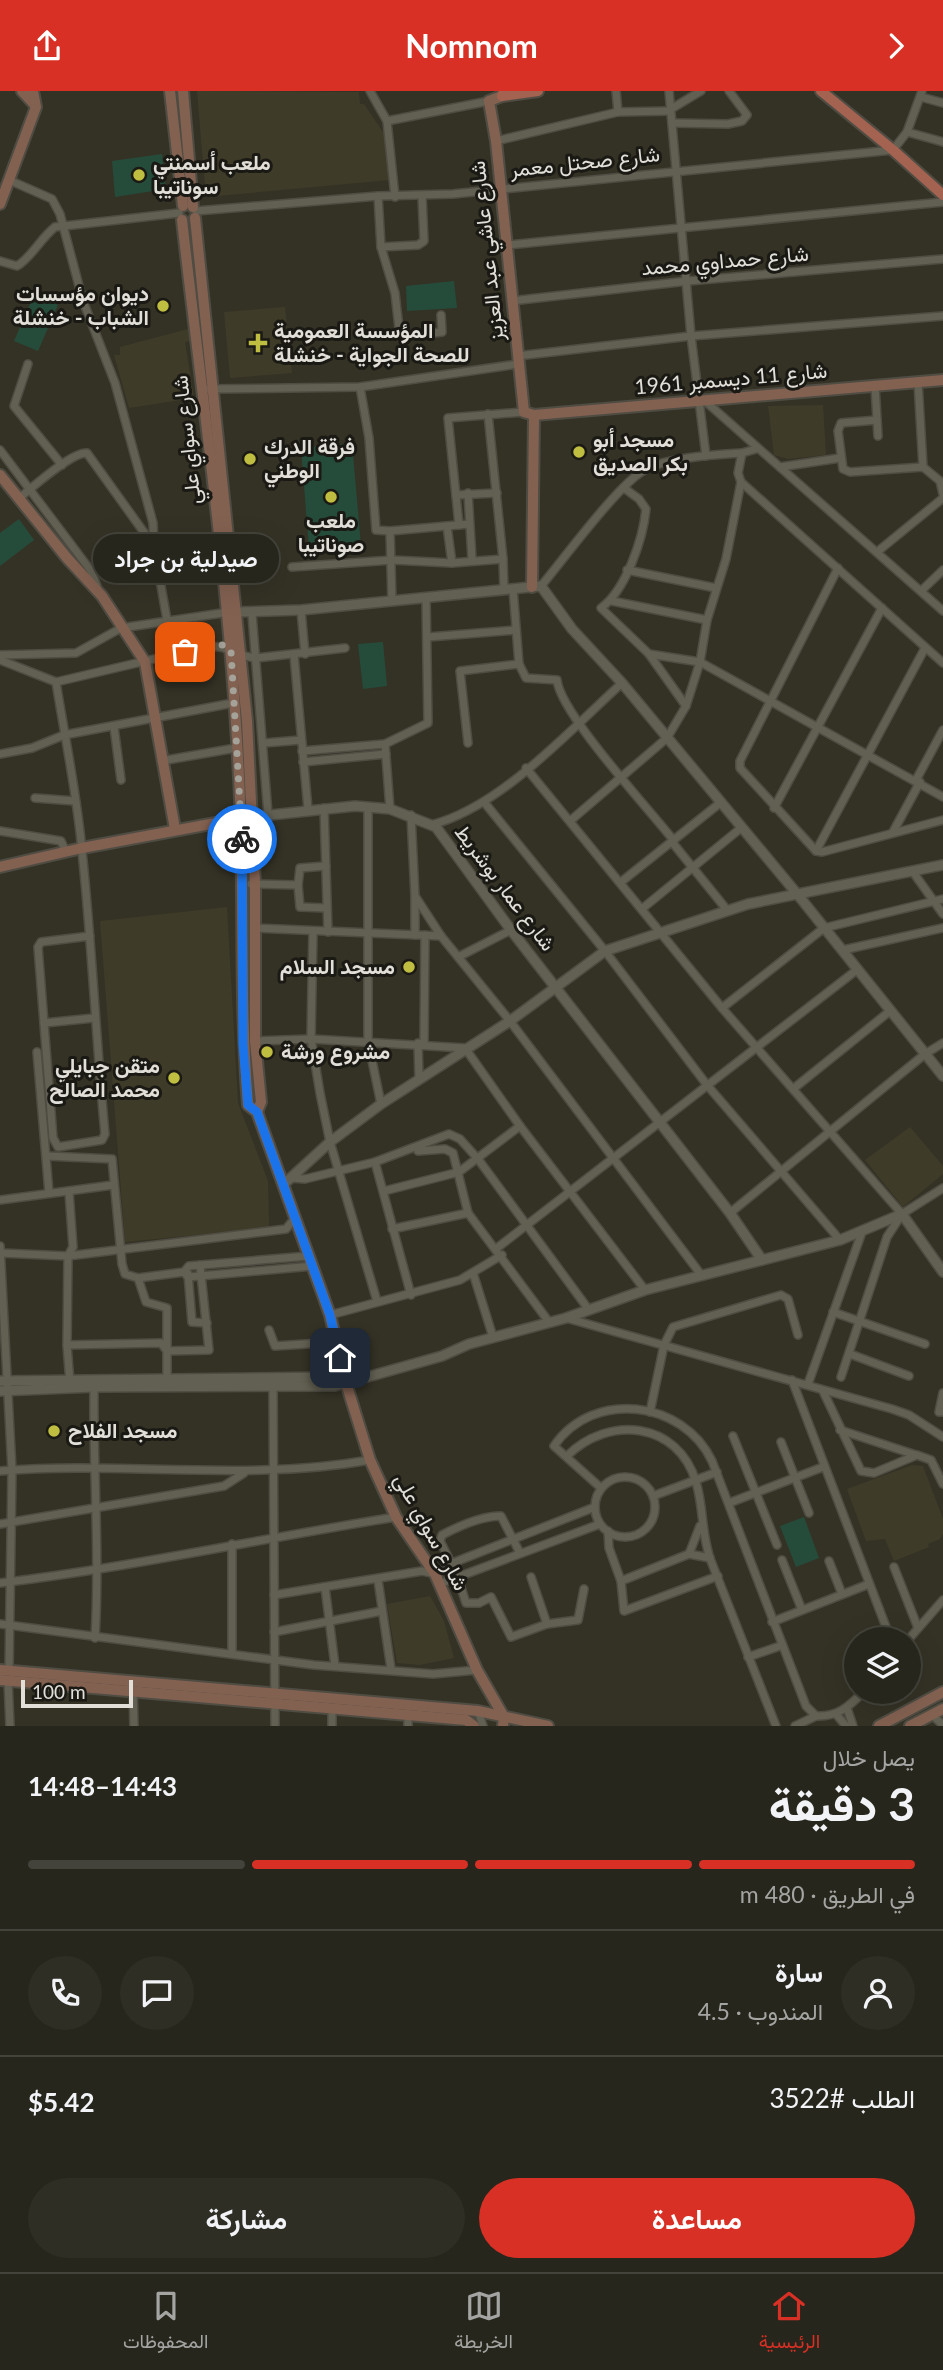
<!DOCTYPE html>
<html lang="ar">
<head>
<meta charset="utf-8">
<style>
  body { margin:0; font-family:Lato,Vazirmatn,sans-serif; background:#2f2e25; color:#f1f3f6; direction:rtl; height:100vh; display:flex; flex-direction:column; font-size:26px; white-space:nowrap }
  * { box-sizing:border-box; margin:0 }
  p { font-size:23px; color:#a4a5a3 }
  .icon { flex:none; width:38px; height:38px; fill:none; stroke:currentColor; stroke-width:2; stroke-linecap:round; stroke-linejoin:round }
  .map { position:relative; height:1635px; overflow:hidden; direction:ltr }
  .panel { display:flex; flex-direction:column; background:#27261c; flex:1 }
  .panel>* { flex:none }
  .tools { position:absolute; left:844px; top:1536px; display:grid; gap:14px }
  .tools a { display:grid; place-items:center; width:77px; height:77px; border-radius:50%; background:#27261c; box-shadow:0 7px 28px #0002,0 0 0 2px #43433b; font-size:35px }
  .scale { position:absolute; left:21px; bottom:18px; width:112px; box-sizing:border-box; padding-left:7px; border:4px solid #e1dfd8; border-top:0; font-size:19px; line-height:24px; white-space:nowrap; color:#e1dfd8; -webkit-text-stroke:5px #1a1914; paint-order:stroke }
  .pin { position:absolute; display:grid; place-items:center; width:60px; height:60px; color:#fff; margin:-30px; border-radius:14px; box-shadow:0 4px 10px #0006 }
  .courier { position:absolute; display:grid; place-items:center; width:70px; height:70px; margin:-35px; border:5px solid #1a73e8; border-radius:50%; background:#fff; color:#222; box-shadow:0 2px 9px #0007 }
  .bubble { position:absolute; height:49px; border-radius:24px; background:#27261c; box-shadow:0 7px 28px #0002,0 0 0 2px #43433b; font-size:23px; font-weight:700; line-height:49px; text-align:center; direction:rtl }
  .headline em { font-style:normal; font-weight:700 }
  .headline div { display:flex; flex-direction:column-reverse }
  .headline { display:flex; align-items:center; justify-content:space-between; height:119px; padding:0 28px }
  h1 { font-size:46px; font-weight:700; line-height:52px }
  .bar { display:grid; grid-template-columns:repeat(4,1fr); gap:10px 7px; align-content:center; height:84px; padding:0 28px }
  .bar i { height:9px; border-radius:5px; background:#43433b }
  .bar .selected { background:#d93025 }
  .bar p { grid-column:span 4 }
  .line { display:flex; align-items:center; gap:18px; padding:0 28px; border-top:2px solid #43433b }
  .line div { flex:1 }
  .round { display:grid; place-items:center; flex:none; width:74px; height:74px; border-radius:37px; background:#2f2e25 }
  .action { display:flex; gap:14px; margin-top:auto; padding:14px 28px }
  .action a { flex:1; height:80px; border-radius:42px; background:#d93025; color:#fff; font-size:28px; font-weight:700; line-height:80px; text-align:center }
  .action a+a { background:#2f2e25; color:#f1f3f6 }
  header { display:flex; justify-content:space-between; align-items:center; height:91px; padding:0 28px; background:#d93025; color:#fff; font-size:32px; font-weight:700 }
  .tab-bar { display:flex; justify-content:space-around; align-items:center; height:98px; border-top:2px solid #43433b; background:#27261c; font-size:19px; color:#a4a5a3 }
  .tab-bar a { display:grid; justify-items:center; gap:4px }
  .tab-bar .selected { color:#d93025 }
  .map>svg:first-child { display:block }
</style>
</head>
<body>
<header><svg class="icon" aria-label="forward" viewBox="0 0 24 24"><path d="M9 5l7 7-7 7"/></svg>Nomnom<svg class="icon" aria-label="share" viewBox="0 0 24 24"><path d="M12 15V3M7 8l5-5 5 5M5 13v7h14v-7"/></svg></header>
<div class="map">
<svg width="943" height="1635" viewBox="0 0 943 1635">
  <rect width="100%" height="100%" fill="#343225"/>
  <!-- built -->
  <g fill="#3f3b29">
    <path d="M197 0 359 1 360 13H364L385 44 390 89 206 106Z"/>
    <path d="M285 216 292 282 230 287 224 221Z"/>
    <path d="M188 238 190 250 185 251 194 307 129 317 114 264H120V256Z"/>
    <path d="M823 314 826 364 788 368 774 364 768 315Z"/>
    <path d="M227 816 238 1012 268 1090 269 1137 125 1151 100 830Z"/>
    <path d="M910 1036 943 1075V1083L903 1116 865 1069Z"/>
    <path d="M912 1374 923 1375 943 1428V1443L940 1448 928 1453 929 1456 894 1470 885 1448 866 1450 847 1398Z"/>
    <path d="M430 1505 444 1530 454 1567 420 1574 397 1572 387 1513Z"/>
  </g>
  <!-- green -->
  <g fill="#254c3b">
    <path d="M162 63 166 98 115 106 112 70Z"/>
    <path d="M454 190 457 217 407 220 406 195Z"/>
    <path d="M34 204 58 214 38 260 14 250Z"/>
    <path d="M352 352 361 455 309 457 301 357Z"/>
    <path d="M19 428 34 449 0 475V442Z"/>
    <path d="M383 551 387 595 363 598 358 553Z"/>
    <path d="M804 1426 819 1467 796 1476 780 1435Z"/>
  </g>
  <g fill="none" stroke-linecap="round" stroke-linejoin="round">
    <!-- minor casing -->
    <g stroke="#4f4c43" stroke-width="10">
      <g id="minor">
        <path d="M370 0 387 30 395 106"/>
        <path d="M616 0 618 21"/>
        <path d="M669 0 691 245 706 365"/>
        <path d="M921 6 943 12"/>
        <path d="M671 18 701 0"/>
        <path d="M387 30 489 10"/>
        <path d="M672 32 728 33 742 30 747 24 729 0"/>
        <path d="M907 41 943 51"/>
        <path d="M496 50 618 21 670 20"/>
        <path d="M9 89 52 108 60 123 83 210 115 292 153 432 154 455 167 529"/>
        <path d="M378 105 381 156 395 202 400 246 442 241 441 224"/>
        <path d="M196 120 378 105 453 103 893 59 907 41 922 0"/>
        <path d="M507 154 943 111"/>
        <path d="M381 156 418 154 424 150 422 105"/>
        <path d="M0 170 17 175C31 167 40 148 55 136L179 122"/>
        <path d="M511 210 688 190 943 168"/>
        <path d="M517 265 691 245 943 225"/>
        <path d="M28 273 14 315 62 374"/>
        <path d="M918 291 923 376"/>
        <path d="M875 295 878 345"/>
        <path d="M360 296 369 347 376 439 390 440"/>
        <path d="M209 298 360 296 518 273"/>
        <path d="M705 310 943 520"/>
        <path d="M877 329 841 332 838 340 843 378 850 381 923 376 940 390 943 403"/>
        <path d="M0 359 91 480 97 495"/>
        <path d="M780 376 840 367"/>
        <path d="M741 391 943 572"/>
        <path d="M624 397 639 408 646 418C643 448 626 499 601 517L649 563 700 571 943 706"/>
        <path d="M468 402 472 468"/>
        <path d="M456 404 497 402"/>
        <path d="M18 408C32 397 71 361 87 362L153 454"/>
        <path d="M459 434 448 327 524 321"/>
        <path d="M447 435 452 472"/>
        <path d="M877 461 943 407"/>
        <path d="M503 468 504 499"/>
        <path d="M292 476 392 469 452 472 503 468 488 323"/>
        <path d="M838 477 740 670V677L816 760 822 761 943 729"/>
        <path d="M627 479 716 497"/>
        <path d="M541 495C563 469 620 391 646 378 670 366 715 364 742 362"/>
        <path d="M921 500 943 479"/>
        <path d="M392 510 390 440 469 433"/>
        <path d="M612 510 707 529"/>
        <path d="M301 519 305 563"/>
        <path d="M252 523 268 723"/>
        <path d="M428 546 516 539"/>
        <path d="M649 563 686 615"/>
        <path d="M0 564 76 562 121 537 229 521"/>
        <path d="M294 564 308 718"/>
        <path d="M0 569 56 591 205 556C229 553 233 565 256 567L345 557"/>
        <path d="M519 573 526 587 557 589C560 622 649 718 674 750"/>
        <path d="M56 591C65 647 77 703 82 760 92 854 96 949 105 1043L102 1049 58 1056 53 1047 38 856 41 851 90 845"/>
        <path d="M114 636 121 689"/>
        <path d="M264 652 301 649"/>
        <path d="M468 652 460 580 519 573 513 498"/>
        <path d="M302 660 385 653"/>
        <path d="M0 663 32 657 64 644 233 612"/>
        <path d="M161 670 236 657"/>
        <path d="M303 671 386 663"/>
        <path d="M526 677 722 917 902 1123"/>
        <path d="M916 689 943 639"/>
        <path d="M35 707 75 710"/>
        <path d="M484 711 605 860 707 994 840 1149"/>
        <path d="M324 717 328 841"/>
        <path d="M368 717V950L381 1013"/>
        <path d="M774 717 882 517"/>
        <path d="M390 718 385 653 428 632 426 507"/>
        <path d="M411 724 415 805 441 845 510 930 702 1185"/>
        <path d="M570 730 667 647 686 615 700 571 707 529 726 468 741 391 738 382 742 362 756 358"/>
        <path d="M431 734C501 716 569 640 622 592"/>
        <path d="M0 740 61 750 66 761"/>
        <path d="M893 741 920 691"/>
        <path d="M672 751 727 819"/>
        <path d="M816 760 925 557"/>
        <path d="M913 781 943 823"/>
        <path d="M621 791 720 712"/>
        <path d="M251 793 298 794 300 816 326 817"/>
        <path d="M298 794 300 777 326 775"/>
        <path d="M643 817 741 737"/>
        <path d="M255 837 441 845"/>
        <path d="M313 840 311 948 320 1002 330 1051 377 1210"/>
        <path d="M415 844V806"/>
        <path d="M843 859 943 837"/>
        <path d="M460 865 511 839"/>
        <path d="M722 917 824 837 943 808"/>
        <path d="M44 932 94 927"/>
        <path d="M255 950 311 948 465 957 520 1035 645 1199"/>
        <path d="M418 952 419 987"/>
        <path d="M424 953 425 844"/>
        <path d="M37 961 49 1102"/>
        <path d="M793 998 890 920"/>
        <path d="M418 1060 445 1058 453 1062 468 1122 549 1231"/>
        <path d="M47 1065 112 1068 122 1173 125 1183 138 1187 184 1181 189 1175 309 1165"/>
        <path d="M292 1087 305 1088 375 1071"/>
        <path d="M384 1100 459 1081 520 1035"/>
        <path d="M69 1101 73 1156 68 1165 67 1254 70 1292"/>
        <path d="M0 1109 113 1094"/>
        <path d="M730 1122 925 963 943 952"/>
        <path d="M392 1138 468 1122"/>
        <path d="M0 1155 12 1379 9 1580"/>
        <path d="M497 1157 858 878"/>
        <path d="M1 1162 68 1165 286 1138 295 1127"/>
        <path d="M184 1181 188 1186 313 1175"/>
        <path d="M473 1182 493 1246"/>
        <path d="M188 1183 192 1231 207 1232"/>
        <path d="M138 1187 146 1211 167 1217V1291"/>
        <path d="M411 1204 375 1071 449 1043 460 1048 478 1068 589 1219"/>
        <path d="M833 1221 925 1253"/>
        <path d="M330 1224 460 1189 502 1164"/>
        <path d="M566 1227 892 1318 909 1324 943 1346"/>
        <path d="M269 1239 275 1255 336 1251"/>
        <path d="M67 1254 161 1252 167 1260 209 1259 200 1174"/>
        <path d="M850 1263 909 1285"/>
        <path d="M841 1286 887 1146 902 1123 943 1097"/>
        <path d="M792 1289 891 1549"/>
        <path d="M808 1293 862 1141"/>
        <path d="M273 1295 275 1635"/>
        <path d="M94 1296C93 1380 100 1463 95 1547"/>
        <path d="M823 1300 861 1380 874 1382 917 1364 931 1369 943 1393"/>
        <path d="M943 1302 939 1321H943"/>
        <path d="M650 1321 664 1254 673 1236 781 1204 788 1208 798 1244"/>
        <path d="M840 1339 916 1364"/>
        <path d="M733 1345 777 1454"/>
        <path d="M781 1351 809 1422"/>
        <path d="M567 1365C608 1324 678 1330 696 1391 704 1417 701 1444 711 1470 733 1525 754 1580 776 1635"/>
        <path d="M0 1380C123 1370 247 1391 370 1369"/>
        <circle cx="625" cy="1416" r="30"/>
        <path d="M601 1397 554 1355C593 1298 683 1309 712 1370L806 1615 816 1625C837 1626 849 1616 863 1601"/>
        <path d="M653 1405 717 1381"/>
        <path d="M729 1412 823 1376"/>
        <path d="M0 1433 224 1395 244 1382"/>
        <path d="M608 1440 609 1457 621 1490 689 1463 710 1467"/>
        <path d="M520 1462 501 1425C481 1425 459 1435 442 1444L440 1450 457 1484 466 1512H479L491 1506 511 1546 547 1533 578 1529 584 1498"/>
        <path d="M689 1463 700 1435"/>
        <path d="M782 1469 802 1519"/>
        <path d="M829 1470 842 1503"/>
        <path d="M894 1476 918 1537"/>
        <path d="M531 1486 547 1533"/>
        <path d="M378 1489 391 1578"/>
        <path d="M621 1490 624 1520 718 1485"/>
        <path d="M0 1492C133 1476 263 1447 396 1426"/>
        <path d="M439 1493 600 1433"/>
        <path d="M325 1496 335 1575"/>
        <path d="M274 1504 422 1480 435 1483 450 1473 595 1416"/>
        <path d="M772 1531 869 1493"/>
        <path d="M0 1533 314 1574 433 1583 477 1579"/>
        <path d="M274 1541 382 1520"/>
        <path d="M908 1549 943 1509"/>
        <path d="M232 1562V1453"/>
        <path d="M748 1566 780 1555"/>
        <path d="M8 1590 10 1635"/>
        <path d="M133 1598 134 1635"/>
        <path d="M847 1617 853 1635"/>
        <path d="M478 1620 483 1635"/>
        <path d="M836 1623 846 1635"/>
        <path d="M932 1624 943 1634"/>
        <path d="M332 1635V1617"/>
        <path d="M408 1635V1624"/>
        <path d="M795 1635 816 1625"/>
      </g>
    </g>
    <!-- tertiary casing -->
    <g stroke="#4f4c43" stroke-width="12">
      <g id="tertiary">
        <path d="M236 521 301 519 541 495 572 538 622 592 798 804 943 985"/>
        <path d="M252 726 355 715 390 718 436 736 511 839 730 1122 762 1169"/>
        <path d="M284 1093 330 1051 381 1013 510 930 605 860 748 813 943 774"/>
        <path d="M0 1290 335 1286 346 1292"/>
        <path d="M0 1300 94 1296 335 1295 442 1265 469 1253 566 1227 645 1199 840 1149 902 1123 943 1181"/>
      </g>
    </g>
    <!-- secondary casing -->
    <g stroke="#4f4c43" stroke-width="14">
      <g id="secondary">
        <path d="M22 0 35 14"/>
        <path d="M170 0 183 115"/>
        <path d="M183 0 193 116"/>
        <path d="M502 5 489 10 496 50 524 321 534 324 943 289"/>
        <path d="M0 113 36 16 33 0"/>
        <path d="M195 127 247 630 255 793V950L261 1011 257 1021"/>
        <path d="M182 129C203 314 230 500 239 686 245 796 239 905 248 1014L257 1021 330 1224 346 1292 370 1369 396 1426 435 1483 477 1579 504 1626 503 1635"/>
        <path d="M0 384 67 467 102 505 145 571 175 738"/>
        <path d="M532 496 534 324"/>
        <path d="M0 776 82 757 248 726"/>
        <path d="M0 1579 478 1620 548 1635"/>
        <path d="M0 1589 466 1629 474 1635"/>
        <path d="M879 1635 943 1601"/>
        <path d="M910 1635 943 1618"/>
      </g>
    </g>
    <!-- primary casing -->
    <g stroke="#4f4c43" stroke-width="14">
      <g id="primary">
        <path d="M504 0 502 5 538 0"/>
        <path d="M821 0 893 59 943 104"/>
      </g>
    </g>
    <!-- minor -->
    <use href="#minor" stroke="#626052" stroke-width="7"/>
    <!-- tertiary -->
    <use href="#tertiary" stroke="#626052" stroke-width="9"/>
    <!-- secondary -->
    <use href="#secondary" stroke="#836151" stroke-width="10"/>
    <!-- primary -->
    <use href="#primary" stroke="#a46250" stroke-width="10"/>
  </g>
  <g fill="none" stroke-linecap="round" stroke-linejoin="round">
    <!-- done -->
    <path stroke="#a4a299" stroke-width="7" stroke-dasharray="0 12.6" d="M185 561 222 554 231 560 242 748"/>
    <!-- route -->
    <path stroke="#1a73e8" stroke-width="9" d="M242 748 243 953 248 1014 257 1021 330 1224 340 1267"/>
  </g>
  <!-- markers -->
  <g fill="#c0be40" stroke="#1a1914" stroke-width="2.5">
    <circle cx="139" cy="84" r="7"/>
    <circle cx="163" cy="215" r="7"/>
    <path d="M254.5 241.5h7v7h7v7h-7v7h-7v-7h-7v-7h7z"/>
    <circle cx="579" cy="361" r="7"/>
    <circle cx="250" cy="368" r="7"/>
    <circle cx="331" cy="406" r="7"/>
    <circle cx="409" cy="876" r="7"/>
    <circle cx="267" cy="961" r="7"/>
    <circle cx="174" cy="987" r="7"/>
    <circle cx="54" cy="1340" r="7"/>
  </g>
  <g text-anchor="middle" stroke-width="6" stroke-linejoin="round" paint-order="stroke">
    <!-- street labels -->
    <g font-size="21" fill="#e1dfd8" stroke="#1a1914">
      <text transform="translate(585 71) rotate(-6)" y="7">شارع صحتل معمر</text>
      <text transform="translate(487 160) rotate(-96)" y="7">شارع عاشي عبد العزيز</text>
      <text transform="translate(725 170) rotate(-5)" y="7">شارع حمداوي محمد</text>
      <text transform="translate(731 288) rotate(-5)" y="7">شارع 11 ديسمبر 1961</text>
      <text transform="translate(187 349) rotate(-96)" y="7">شارع سواي علي</text>
      <text transform="translate(505 797) rotate(53)" y="7">شارع عمار بوشريط</text>
      <text transform="translate(431 1441) rotate(61)" y="7">شارع سواي علي</text>
    </g>
    <!-- poi labels -->
    <g font-size="21" font-weight="bold" fill="#e1dfd8" stroke="#1a1914" text-anchor="start">
      <text x="153" y="79">ملعب أسمنتي<tspan x="153" dy="24">سوناتيبا</tspan></text>
      <text x="149" y="210" text-anchor="end">ديوان مؤسسات<tspan x="149" dy="24">الشباب - خنشلة</tspan></text>
      <text x="274" y="247">المؤسسة العمومية<tspan x="274" dy="24">للصحة الجواية - خنشلة</tspan></text>
      <text x="593" y="356">مسجد أبو<tspan x="593" dy="24">بكر الصديق</tspan></text>
      <text x="264" y="363">فرقة الدرك<tspan x="264" dy="24">الوطني</tspan></text>
      <text x="331" y="437" text-anchor="middle">ملعب<tspan x="331" dy="24">صوناتيبا</tspan></text>
      <text x="395" y="883" text-anchor="end">مسجد السلام</text>
      <text x="281" y="968">مشروع ورشة</text>
      <text x="160" y="982" text-anchor="end">متقن جبايلي<tspan x="160" dy="24">محمد الصالح</tspan></text>
      <text x="68" y="1347">مسجد الفلاح</text>
    </g>
  </g>
</svg>
<div class="tools">
<a><svg class="icon" aria-label="layers" viewBox="0 0 24 24"><path d="M12 4l9 5-9 5-9-5zM3 14l9 5 9-5"/></svg></a>
</div>
<div class="scale">100 m</div>
<div class="pin" style="left:185px;top:561px;background:#ea580c"><svg class="icon" aria-label="bag" viewBox="0 0 24 24"><path d="M5 8h14l-1 12H6zM9 8a3 3 0 0 1 6 0"/></svg></div>
<div class="pin" style="left:340px;top:1267px;background:#1f2937"><svg class="icon" aria-label="home" viewBox="0 0 24 24"><path d="M3 11l9-7 9 7M6 9v11h12V9"/></svg></div>
<div class="courier" style="left:242px;top:748px"><svg class="icon" aria-label="bike" viewBox="0 0 24 24"><circle cx="6" cy="16" r="4"/><circle cx="18" cy="16" r="4"/><path d="M6 16l4-8h5l3 8M10 8l3 8H6M13 5h3"/></svg></div>
<div class="bubble" style="left:93px;top:443px;width:186px">صيدلية بن جراد</div>
</div>
<section class="panel">
<div class="headline"><div><h1>3 دقيقة</h1><p>يصل خلال</p></div><em>14:43–14:48</em></div>
<div class="bar"><i class="selected"></i><i class="selected"></i><i class="selected"></i><i></i><p>في الطريق · 480 m</p></div>
<div class="line" style="height:126px"><a class="round"><svg class="icon" aria-label="person" viewBox="0 0 24 24"><circle cx="12" cy="8" r="4"/><path d="M4 21q1-7 8-7t8 7"/></svg></a><div><b>سارة</b><p>المندوب · 4.5</p></div><a class="round"><svg class="icon" aria-label="chat" viewBox="0 0 24 24"><path d="M4 5h16v11H9l-5 4z"/></svg></a><a class="round"><svg class="icon" aria-label="phone" viewBox="0 0 24 24"><path d="M5 4h4l2 5-3 2q2 4 5 5l2-3 5 2v4C11 20 4 13 5 4z"/></svg></a></div>
<div class="line" style="height:91px"><div>الطلب #3522</div><b>$5.42</b></div>
<div class="action"><a>مساعدة</a><a>مشاركة</a></div>
</section>
<nav class="tab-bar">
<a class="selected"><svg class="icon" aria-label="home" viewBox="0 0 24 24"><path d="M3 11l9-7 9 7M6 9v11h12V9"/></svg>الرئيسية</a>
<a><svg class="icon" aria-label="map" viewBox="0 0 24 24"><path d="M3 6l6-2 6 2 6-2v14l-6 2-6-2-6 2zM9 4v14M15 6v14"/></svg>الخريطة</a>
<a><svg class="icon" aria-label="saved" viewBox="0 0 24 24"><path d="M7 4h10v16l-5-4-5 4z"/></svg>المحفوظات</a>
</nav>
</body>
</html>
